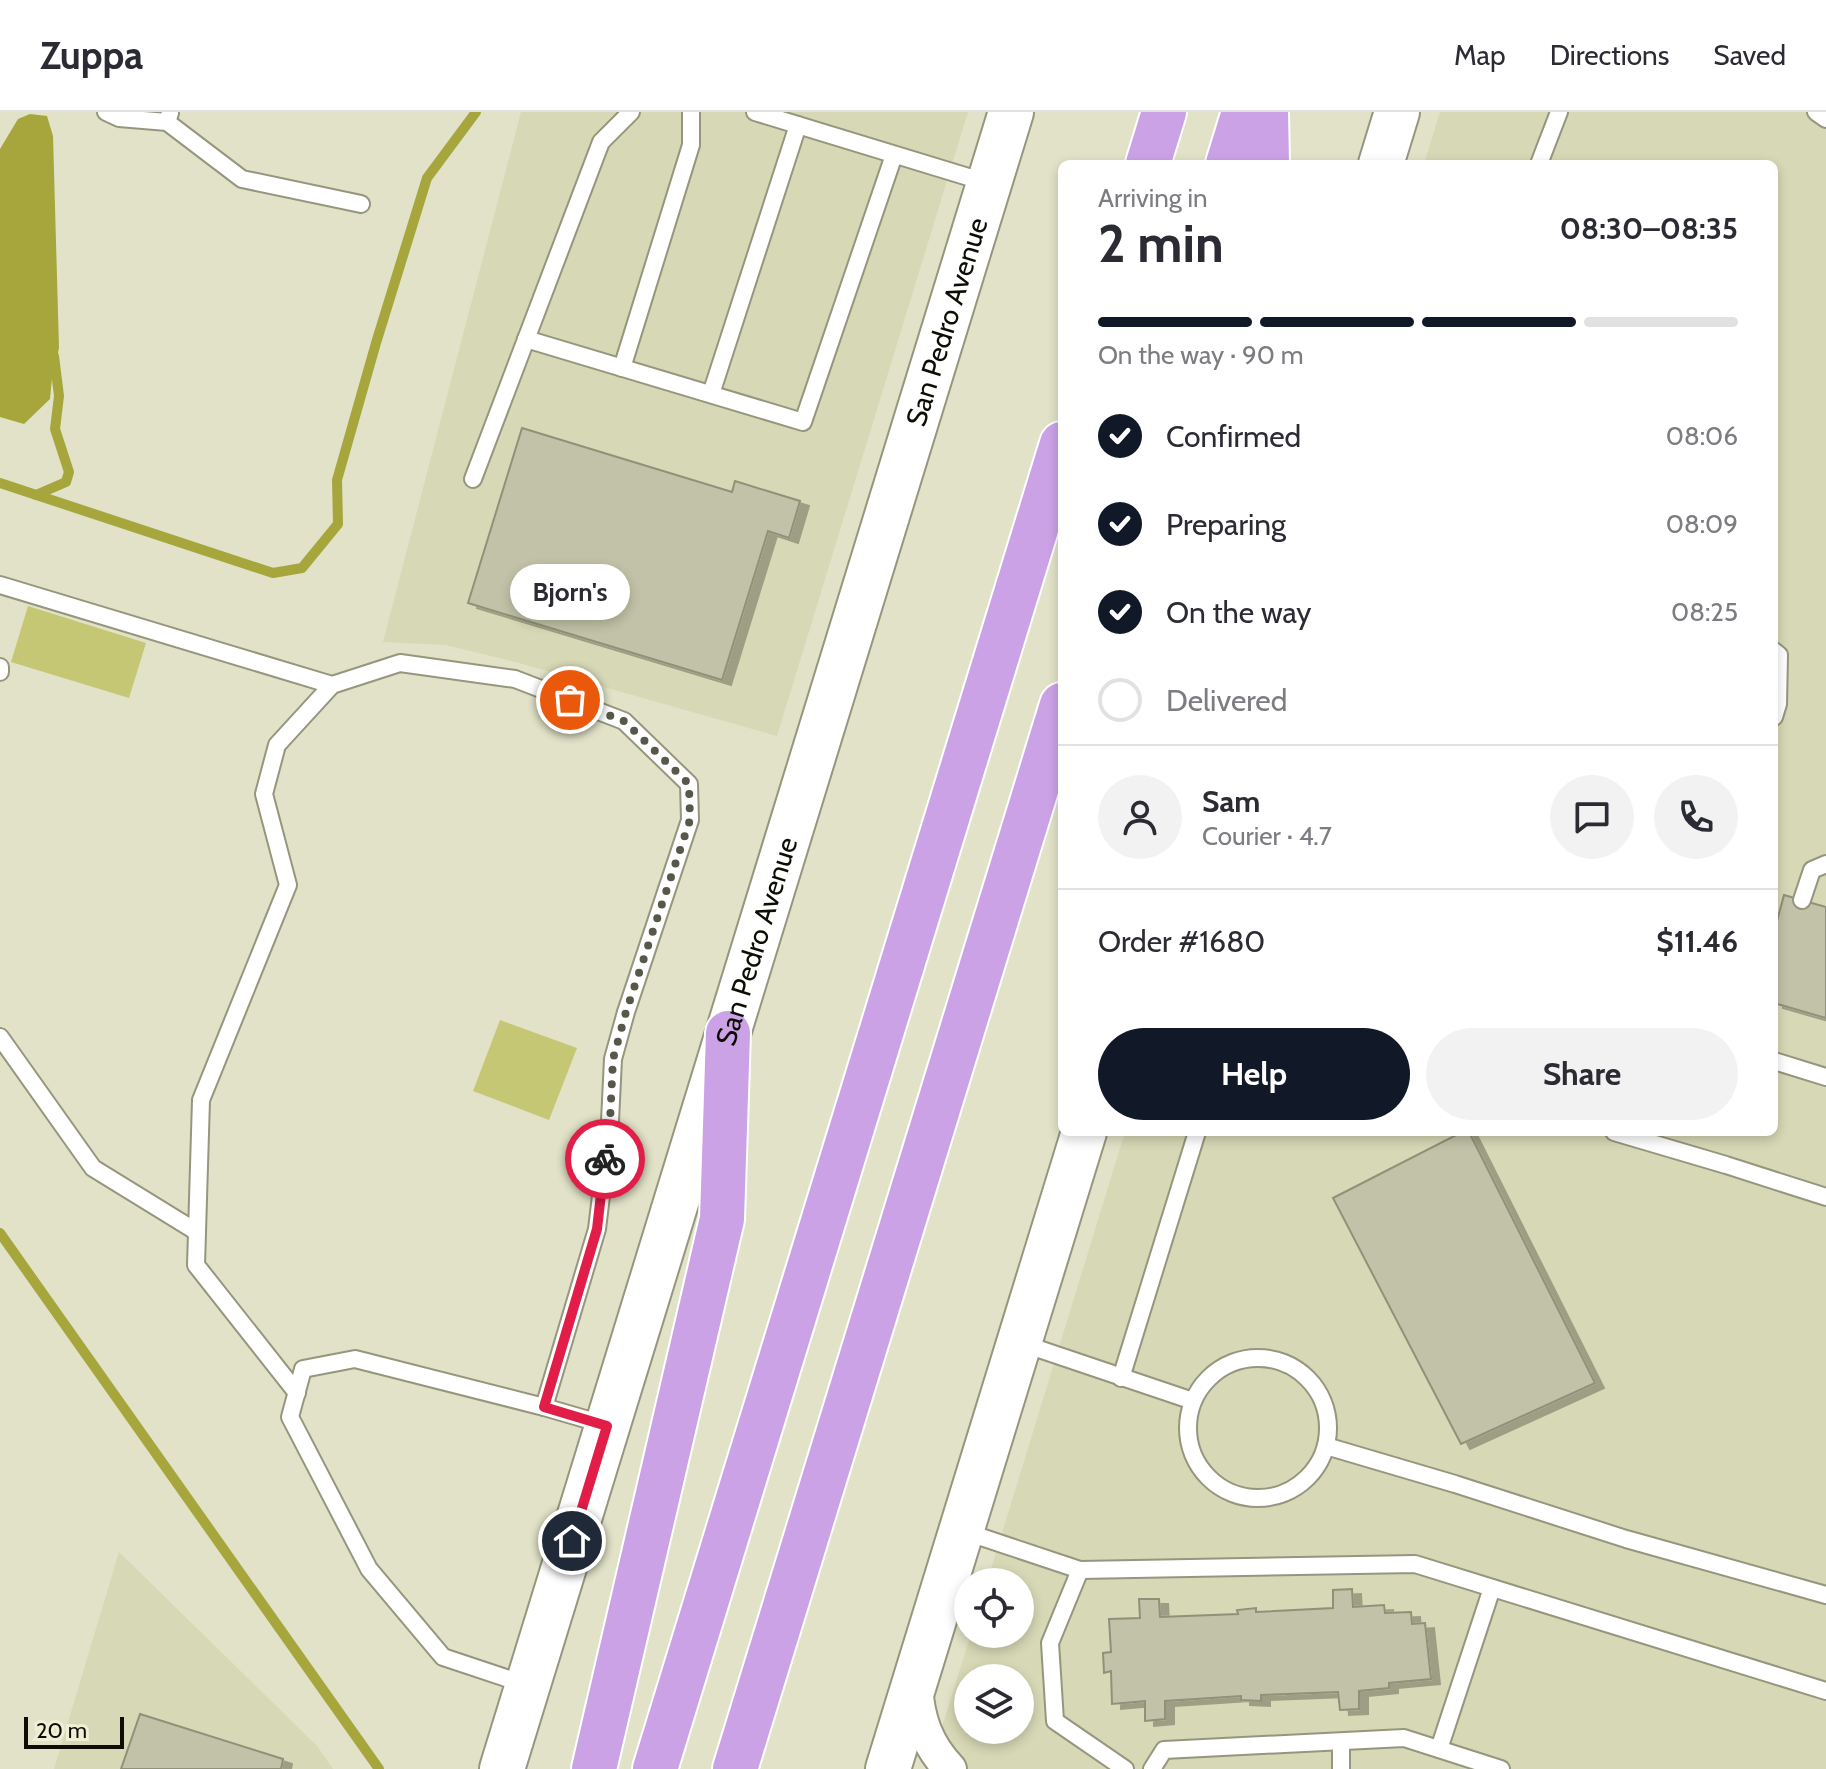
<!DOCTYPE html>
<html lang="en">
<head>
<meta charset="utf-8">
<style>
  body { margin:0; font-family:Cabin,sans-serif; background:#f2f2f3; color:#2b2b33; height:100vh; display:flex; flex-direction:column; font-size:30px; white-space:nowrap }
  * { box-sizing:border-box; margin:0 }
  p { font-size:26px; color:#7c7c81 }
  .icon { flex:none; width:44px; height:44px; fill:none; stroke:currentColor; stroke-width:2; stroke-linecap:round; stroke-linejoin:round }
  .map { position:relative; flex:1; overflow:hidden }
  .sheet { position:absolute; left:1058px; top:48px; width:720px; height:976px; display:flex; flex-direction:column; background:#fff; border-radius:12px; box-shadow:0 4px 12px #0003 }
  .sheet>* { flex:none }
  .buttons { position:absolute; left:954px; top:1456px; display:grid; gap:16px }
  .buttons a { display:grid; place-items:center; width:80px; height:80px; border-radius:50%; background:#fff; box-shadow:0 4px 12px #0003; font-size:40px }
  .scale { position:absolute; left:24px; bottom:20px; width:100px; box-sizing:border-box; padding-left:8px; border:4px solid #0d0d05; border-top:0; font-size:22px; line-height:28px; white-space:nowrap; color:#0d0d05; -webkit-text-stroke:6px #eeefd4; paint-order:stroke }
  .pin { position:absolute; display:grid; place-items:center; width:68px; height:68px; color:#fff; margin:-34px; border:4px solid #fff; border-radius:50%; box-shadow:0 2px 8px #0007 }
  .courier { position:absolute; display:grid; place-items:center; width:80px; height:80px; margin:-40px; border:6px solid #e11d48; border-radius:50%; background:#fff; color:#222; box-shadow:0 2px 10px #0007 }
  .bubble { position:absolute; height:56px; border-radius:28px; background:#fff; box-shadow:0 4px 12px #0003; font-size:26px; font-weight:800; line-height:56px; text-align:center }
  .headline em { font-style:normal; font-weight:800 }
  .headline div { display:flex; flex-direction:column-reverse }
  .headline { display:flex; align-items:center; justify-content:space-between; height:136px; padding:0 40px }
  h1 { font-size:52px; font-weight:800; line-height:60px }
  .bar { display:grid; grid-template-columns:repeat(4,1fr); gap:12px 8px; align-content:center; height:96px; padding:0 40px }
  .bar i { height:10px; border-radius:6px; background:#e1e1e2 }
  .bar .selected { background:#111827 }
  .bar p { grid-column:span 4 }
  .line { display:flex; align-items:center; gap:20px; padding:0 40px; border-top:2px solid #e1e1e2 }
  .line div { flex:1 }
  .round { display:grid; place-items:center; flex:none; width:84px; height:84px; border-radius:42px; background:#f2f2f3 }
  ol { padding:0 40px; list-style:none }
  li { display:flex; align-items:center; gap:24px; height:88px }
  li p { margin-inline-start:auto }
  li .icon { padding:8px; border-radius:50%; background:#111827; color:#fff; stroke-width:4 }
  li:last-child { color:#7c7c81 }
  li i { width:44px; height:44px; border:4px solid #e1e1e2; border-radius:50% }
  .button { display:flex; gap:16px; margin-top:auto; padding:16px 40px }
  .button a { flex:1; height:92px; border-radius:48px; background:#111827; color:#fff; font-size:32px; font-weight:800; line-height:92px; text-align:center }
  .button a+a { background:#f2f2f3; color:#2b2b33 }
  header { display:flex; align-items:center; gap:48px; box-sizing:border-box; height:112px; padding:0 40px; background:#fff; border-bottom:2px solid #e1e1e2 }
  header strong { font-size:38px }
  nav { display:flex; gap:44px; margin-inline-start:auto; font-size:28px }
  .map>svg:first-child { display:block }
</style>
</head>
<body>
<header>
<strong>Zuppa</strong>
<nav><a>Map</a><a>Directions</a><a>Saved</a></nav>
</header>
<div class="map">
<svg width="1826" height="1657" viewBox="0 0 1826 1657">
  <defs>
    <filter id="shadow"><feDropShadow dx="9" dy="5" stdDeviation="0" flood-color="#0004"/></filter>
  </defs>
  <rect width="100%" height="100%" fill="#e1e2c7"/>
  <!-- built -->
  <g fill="#d7d8b5" fill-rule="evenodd">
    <path d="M521 0H968L777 624 519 551 446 533 383 530Z"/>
    <path d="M1440 0H1826V1657H929L971 1522H1020V1470H987L1125 1020H1774V52H1424ZM968 1566H1020V1618H968Z"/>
    <path d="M119 1440 317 1634 333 1657H54Z"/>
  </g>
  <!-- green -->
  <g fill="#c6c774">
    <path d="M28 494 146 531 129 586 11 550Z"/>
    <path d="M500 908 577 936 549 1008 473 979Z"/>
  </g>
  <!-- water -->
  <path fill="#a6a63c" d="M30 2 47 4 53 24 59 236 52 266 50 287 24 312 0 305V37L18 7Z"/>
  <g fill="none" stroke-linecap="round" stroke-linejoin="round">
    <!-- stream -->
    <g stroke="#a6a63c" stroke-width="10">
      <path d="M0 371 273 461 302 456 338 412 337 368 376 231 427 66 476 0"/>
      <path d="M36 383 66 370 69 360 55 317 59 284 54 244"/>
      <path d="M0 1121 379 1657"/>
    </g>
  </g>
  <!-- building -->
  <g fill="#c1c2a7" stroke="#909178" stroke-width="2" filter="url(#shadow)">
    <path d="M522 316 732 380 735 369 800 389 789 426 768 419 722 568 468 491Z"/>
    <path d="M1784 783 1826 795V906L1774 891V820Z"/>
    <path d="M1462 1020H1469L1595 1271 1461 1332 1333 1086Z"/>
    <path d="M1352 1477 1353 1495 1384 1493 1385 1501 1411 1500 1412 1512 1425 1511 1431 1567 1389 1571V1576L1359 1579V1597L1340 1598 1338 1580 1261 1583V1589L1241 1588V1584L1165 1589V1607L1145 1609V1589L1112 1592 1111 1559 1104 1561 1103 1541 1111 1540 1109 1507 1140 1506 1139 1487H1159L1160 1505 1238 1502 1237 1498 1256 1496V1500L1333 1496V1478Z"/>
    <path d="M140 1602 283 1647 281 1657H121Z"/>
  </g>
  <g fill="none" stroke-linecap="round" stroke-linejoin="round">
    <!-- lane casing -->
    <g stroke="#95967d" stroke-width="20">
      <g id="lane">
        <path d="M106 0 119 6 167 10 170 1"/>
        <path d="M755 0 988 71"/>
        <path d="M1816 0 1826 7"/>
        <path d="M167 10 242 67 361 92"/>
        <path d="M1539 52 1559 0"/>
        <path d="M526 227 803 310 894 43"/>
        <path d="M622 256 691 33V0"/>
        <path d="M711 282 798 13"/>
        <path d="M473 367 601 30 631 0"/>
        <path d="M0 473 332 573"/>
        <path d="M1774 539 1779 543 1778 592 1774 605"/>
        <path d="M0 555V560"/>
        <path d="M1802 788 1812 758 1826 752"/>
        <path d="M0 925 93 1056 197 1120"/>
        <path d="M1774 949 1826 965"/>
        <path d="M1614 1020 1726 1053 1826 1085"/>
        <path d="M1021 1231 1193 1289"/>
        <circle cx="1258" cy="1316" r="70"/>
        <path d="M1121 1266 1197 1020"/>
        <path d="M297 1281 196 1153 201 988 288 773 264 682 277 633 332 573 400 551 515 567 624 609 689 672 690 708 626 900 613 947 610 1009 597 1117 544 1295"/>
        <path d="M1326 1334 1455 1372 1626 1427 1826 1483"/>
        <path d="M963 1419 1080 1458 1415 1452 1826 1579"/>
        <path d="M1080 1458 1050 1531 1055 1609 1125 1657"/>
        <path d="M527 1573 443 1545 369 1457 290 1305 303 1257 355 1247 544 1295 606 1313"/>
        <path d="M1439 1637 1492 1476"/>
        <path d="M1152 1657 1164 1638 1404 1626 1501 1657"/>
        <path d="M1341 1657V1630"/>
      </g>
    </g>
    <!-- street casing -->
    <g stroke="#95967d" stroke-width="36">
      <path id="street" d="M916 1574C918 1607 927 1633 950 1657"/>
    </g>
    <!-- secondary casing -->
    <g stroke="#95967d" stroke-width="48">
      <g id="secondary">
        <path d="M1381 52 1397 0"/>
        <path id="s1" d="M502 1657 1011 0"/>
        <path d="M888 1657 1084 1020"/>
      </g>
    </g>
    <!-- highway casing -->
    <g stroke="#fff" stroke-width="48">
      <g id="highway">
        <path d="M1266 0 1267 52"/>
        <path d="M1148 52 1164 0"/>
        <path d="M1228 52 1244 0"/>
        <path d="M594 1657 722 1107 728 921"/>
        <path d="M655 1657 1062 332"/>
        <path d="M735 1657 1062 593"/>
      </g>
    </g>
    <!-- lane -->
    <use href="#lane" stroke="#fff" stroke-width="16"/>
    <!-- street -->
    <use href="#street" stroke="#fff" stroke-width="32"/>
    <!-- secondary -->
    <use href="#secondary" stroke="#fff" stroke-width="44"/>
    <!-- highway -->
    <use href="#highway" stroke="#cca2e6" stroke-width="44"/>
  </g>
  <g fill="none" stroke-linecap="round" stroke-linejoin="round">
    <!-- done -->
    <path stroke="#575849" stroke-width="8" stroke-dasharray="0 14.4" d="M570 588 624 609 689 672 690 708 626 900 613 947 610 1009 605 1047"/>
    <!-- route -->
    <path stroke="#e11d48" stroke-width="10" d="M572 1429 607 1314 544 1295 597 1117 605 1047"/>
  </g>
  <g text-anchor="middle" stroke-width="7" stroke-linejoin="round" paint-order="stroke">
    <!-- street labels -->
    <g font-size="28" fill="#0d0d05" stroke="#eeefd4">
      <text dy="10" stroke="none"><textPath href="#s1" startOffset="1514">San Pedro Avenue</textPath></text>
      <text dy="10" stroke="none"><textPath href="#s1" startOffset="866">San Pedro Avenue</textPath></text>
    </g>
  </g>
</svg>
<div class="buttons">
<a><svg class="icon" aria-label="locate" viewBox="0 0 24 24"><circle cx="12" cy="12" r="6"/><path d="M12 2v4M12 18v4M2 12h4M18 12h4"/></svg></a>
<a><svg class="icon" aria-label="layers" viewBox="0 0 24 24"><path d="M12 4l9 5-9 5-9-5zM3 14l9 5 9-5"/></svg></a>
</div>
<div class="scale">20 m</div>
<div class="pin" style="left:570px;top:588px;background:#ea580c"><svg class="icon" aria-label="bag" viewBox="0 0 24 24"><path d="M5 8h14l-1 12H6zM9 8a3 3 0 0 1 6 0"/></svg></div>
<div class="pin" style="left:572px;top:1429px;background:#1f2937"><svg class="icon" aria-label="home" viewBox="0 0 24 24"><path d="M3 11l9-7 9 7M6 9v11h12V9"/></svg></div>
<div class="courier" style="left:605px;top:1047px"><svg class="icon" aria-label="bike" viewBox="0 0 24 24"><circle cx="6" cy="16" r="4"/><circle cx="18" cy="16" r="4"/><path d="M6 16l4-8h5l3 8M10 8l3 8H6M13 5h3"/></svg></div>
<div class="bubble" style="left:510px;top:452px;width:120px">Bjorn's</div>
<section class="sheet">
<div class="headline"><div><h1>2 min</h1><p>Arriving in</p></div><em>08:30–08:35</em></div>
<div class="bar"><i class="selected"></i><i class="selected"></i><i class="selected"></i><i></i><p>On the way · 90 m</p></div>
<ol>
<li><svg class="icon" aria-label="check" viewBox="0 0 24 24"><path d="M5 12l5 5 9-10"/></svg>Confirmed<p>08:06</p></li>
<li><svg class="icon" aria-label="check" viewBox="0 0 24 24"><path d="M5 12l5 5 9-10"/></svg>Preparing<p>08:09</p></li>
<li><svg class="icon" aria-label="check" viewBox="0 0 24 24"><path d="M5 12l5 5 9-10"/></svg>On the way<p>08:25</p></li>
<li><i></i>Delivered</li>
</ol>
<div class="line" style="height:144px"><a class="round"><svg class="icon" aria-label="person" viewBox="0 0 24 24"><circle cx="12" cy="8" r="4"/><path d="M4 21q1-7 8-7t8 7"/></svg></a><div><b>Sam</b><p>Courier · 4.7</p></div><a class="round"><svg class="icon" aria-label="chat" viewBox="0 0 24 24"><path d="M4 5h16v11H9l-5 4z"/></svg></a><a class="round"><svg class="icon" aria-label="phone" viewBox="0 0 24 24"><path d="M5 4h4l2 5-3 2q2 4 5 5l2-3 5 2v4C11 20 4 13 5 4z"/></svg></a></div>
<div class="line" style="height:104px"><div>Order #1680</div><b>$11.46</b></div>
<div class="button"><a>Help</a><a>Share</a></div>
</section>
</div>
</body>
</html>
